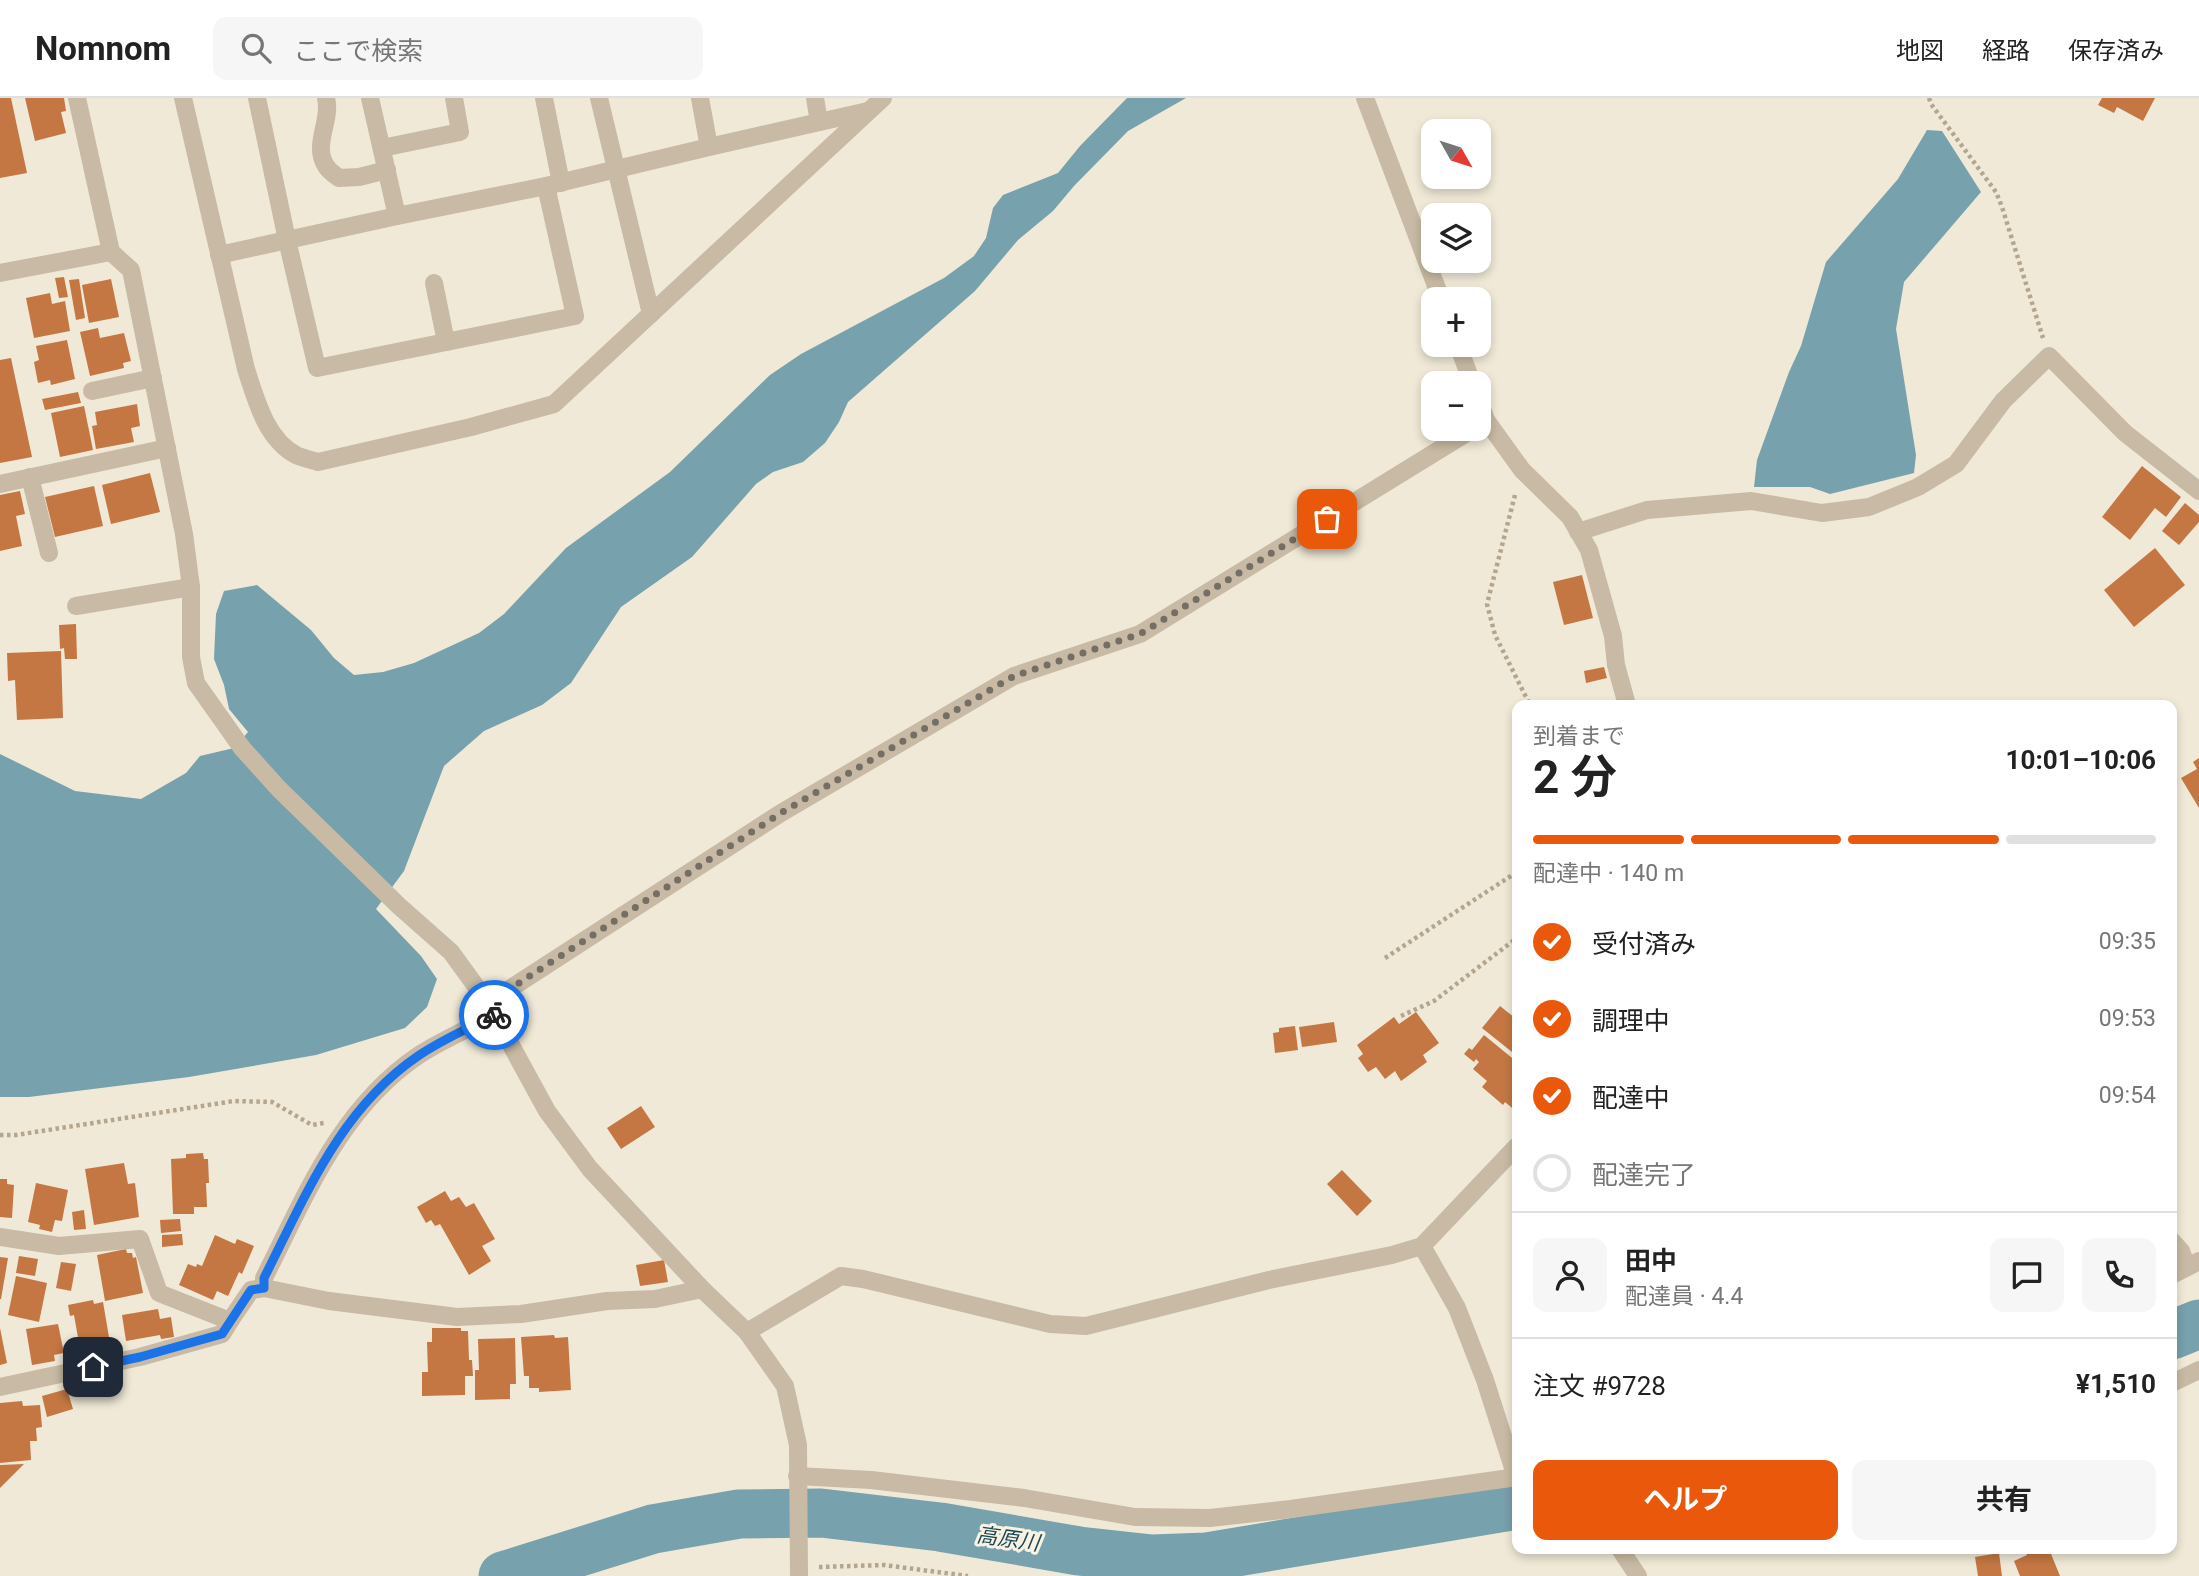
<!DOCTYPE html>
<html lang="ja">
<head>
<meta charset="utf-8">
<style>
  body { margin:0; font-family:Roboto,"Noto Sans JP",sans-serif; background:#f6f6f6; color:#222; height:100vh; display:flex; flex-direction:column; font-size:26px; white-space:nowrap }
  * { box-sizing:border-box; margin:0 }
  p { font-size:23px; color:#767676 }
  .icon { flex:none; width:38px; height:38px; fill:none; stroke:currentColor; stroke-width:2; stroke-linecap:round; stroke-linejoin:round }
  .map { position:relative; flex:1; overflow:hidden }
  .details { position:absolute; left:1512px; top:602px; width:665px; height:854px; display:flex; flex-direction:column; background:#fff; border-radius:14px; box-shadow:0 4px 10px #0003 }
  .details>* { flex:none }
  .needle { width:46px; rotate:129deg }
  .fabs { position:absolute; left:1421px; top:21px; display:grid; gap:14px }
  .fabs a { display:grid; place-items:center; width:70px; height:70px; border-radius:14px; background:#fff; box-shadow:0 4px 10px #0003; font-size:35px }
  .pin { position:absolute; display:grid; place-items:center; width:60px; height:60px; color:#fff; margin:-30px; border-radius:14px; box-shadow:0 4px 10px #0006 }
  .courier { position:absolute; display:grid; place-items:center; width:70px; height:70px; margin:-35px; border:5px solid #1a73e8; border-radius:50%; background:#fff; color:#222; box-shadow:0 2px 9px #0007 }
  .summary em { font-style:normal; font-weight:700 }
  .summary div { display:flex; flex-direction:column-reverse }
  .summary { display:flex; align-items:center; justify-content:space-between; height:119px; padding:0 21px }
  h1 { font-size:46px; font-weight:700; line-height:52px }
  .bar { display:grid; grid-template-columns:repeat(4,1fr); gap:10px 7px; align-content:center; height:84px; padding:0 21px }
  .bar i { height:9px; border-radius:5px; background:#e0e0e0 }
  .bar .selected { background:#ea580c }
  .bar p { grid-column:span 4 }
  .line { display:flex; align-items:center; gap:18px; padding:0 21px; border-top:2px solid #e0e0e0 }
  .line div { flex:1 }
  .round { display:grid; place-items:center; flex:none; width:74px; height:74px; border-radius:14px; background:#f6f6f6 }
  ol { padding:0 21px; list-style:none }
  li { display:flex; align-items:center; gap:21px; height:77px }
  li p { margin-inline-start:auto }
  li .icon { padding:7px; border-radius:50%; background:#ea580c; color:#fff; stroke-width:4 }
  li:last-child { color:#767676 }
  li i { width:38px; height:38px; border:4px solid #e0e0e0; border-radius:50% }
  .button { display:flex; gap:14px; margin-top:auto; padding:14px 21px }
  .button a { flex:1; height:80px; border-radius:14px; background:#ea580c; color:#fff; font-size:28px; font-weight:700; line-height:80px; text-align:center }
  .button a+a { background:#f6f6f6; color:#222 }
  header { display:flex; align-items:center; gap:42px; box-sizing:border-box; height:98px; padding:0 35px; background:#fff; border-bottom:2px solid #e0e0e0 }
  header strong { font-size:33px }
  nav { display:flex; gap:38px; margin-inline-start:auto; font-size:24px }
  .search { width:490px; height:63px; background:#f6f6f6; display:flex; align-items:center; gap:18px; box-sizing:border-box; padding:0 24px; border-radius:14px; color:#767676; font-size:26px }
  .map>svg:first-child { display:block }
</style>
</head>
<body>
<header>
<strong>Nomnom</strong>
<div class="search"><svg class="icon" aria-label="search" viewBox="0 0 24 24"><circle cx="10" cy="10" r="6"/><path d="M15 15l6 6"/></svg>ここで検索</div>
<nav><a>地図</a><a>経路</a><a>保存済み</a></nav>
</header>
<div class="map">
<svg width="2199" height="1478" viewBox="0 0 2199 1478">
  <rect width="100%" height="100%" fill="#f0e9d7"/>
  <!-- water -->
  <g fill="#77a1ad">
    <path d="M1127 0H1186L1128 33 1074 88 1053 113 1018 142 975 193 848 304 839 324 825 345 803 364 773 374 756 386 692 459 621 509 571 585 542 607 484 633 444 668 404 773 376 811 421 858 437 881 427 909 405 930 316 957 189 979 29 999H0V656L75 693 141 701 186 675 200 658 234 650 248 634 229 611 224 587 214 561 216 516 224 493 257 487 311 532 334 560 354 577 383 574 414 565 479 535 504 516 566 450 670 374 770 277 801 256 944 180 974 158 986 140 993 110 1003 97 1058 75 1080 48Z"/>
    <path d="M1927 32 1942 33 1981 94 1904 184 1896 231 1916 357 1914 375 1830 396 1810 389H1754L1757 362 1789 274 1801 248 1826 164 1898 81Z"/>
  </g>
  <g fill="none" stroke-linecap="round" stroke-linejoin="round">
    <!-- river -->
    <g stroke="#77a1ad" stroke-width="49">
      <path d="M2172 1237 2199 1226"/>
      <path d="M503 1478 653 1431 739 1416 821 1415 940 1429 1079 1453 1152 1461 1207 1459 1517 1407"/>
    </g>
  </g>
  <!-- building -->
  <g fill="#c47742">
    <path d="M0 0H11L27 75 0 80Z"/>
    <path d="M25 0H64L66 13 61 14 66 35 35 43Z"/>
    <path d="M2102 0H2155L2143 23 2117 9 2114 15 2098 7Z"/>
    <path d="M64 179 68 199 59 200 55 180Z"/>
    <path d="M79 181 85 220 76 222 69 182Z"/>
    <path d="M111 181 119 219 89 225 82 187Z"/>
    <path d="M50 195 52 206 65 203 70 233 34 240 26 200Z"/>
    <path d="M98 230 100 240 124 235 131 263 123 265 124 270 90 278 80 234Z"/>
    <path d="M67 242 75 281 51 287 50 282 38 285 34 264 39 262 36 248Z"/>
    <path d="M11 260 32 359 0 365V262Z"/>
    <path d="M78 294 81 305 45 312 42 301Z"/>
    <path d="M137 306 140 328 131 330 134 344 96 351 92 328 97 327 95 314Z"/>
    <path d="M84 308 93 352 60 359 51 315Z"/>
    <path d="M2142 368 2181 399 2166 419 2155 410 2130 442 2102 419Z"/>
    <path d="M150 375 160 414 111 426 102 387Z"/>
    <path d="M94 388 103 428 55 439 45 399Z"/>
    <path d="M20 393 25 416 16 418 22 448 0 453V397Z"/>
    <path d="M2185 405 2199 417V424L2179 447 2162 433Z"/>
    <path d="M2155 450 2185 487 2134 529 2104 492Z"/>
    <path d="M1582 477 1593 520 1564 527 1553 484Z"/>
    <path d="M76 526 77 561H65L64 550 60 551 59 527Z"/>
    <path d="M61 553 63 620 17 622 15 582 8 583 7 555Z"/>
    <path d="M1604 569 1607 580 1586 585 1584 573Z"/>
    <path d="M2199 660V710L2181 680 2197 671 2193 664Z"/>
    <path d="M1500 908 1515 920 1513 923 1517 926V958L1482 930Z"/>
    <path d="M1416 914 1439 945 1423 957 1427 964 1401 983 1395 973 1385 981 1376 969 1368 974 1358 960 1363 956 1357 947 1394 919 1399 926Z"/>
    <path d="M1334 924 1337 944 1302 949 1299 929Z"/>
    <path d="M1295 928 1298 952 1275 955 1273 935 1279 934V930Z"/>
    <path d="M1484 937 1517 964V1014L1505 1004 1503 1007 1482 989 1487 983 1473 971 1479 964 1476 961 1474 964 1464 956 1469 950 1472 952Z"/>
    <path d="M641 1008 655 1029 621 1051 607 1030Z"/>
    <path d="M203 1055 204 1061H208L209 1085H206L207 1109H194V1116H173L171 1061 186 1060V1056Z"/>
    <path d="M124 1065 128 1086 135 1085 139 1119 94 1127 85 1071Z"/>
    <path d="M1342 1072 1372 1103 1357 1118 1327 1086Z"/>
    <path d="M0 1081H7V1086L14 1087 12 1120 0 1119Z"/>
    <path d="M36 1085 68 1092 62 1123 55 1122 52 1134 39 1131 40 1127 28 1124Z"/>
    <path d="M445 1093 451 1103 459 1099 466 1109 474 1105 495 1141 482 1148 491 1163 469 1177 440 1126 435 1128 431 1122 426 1125 417 1109Z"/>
    <path d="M84 1112 86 1131 74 1132 72 1114Z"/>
    <path d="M180 1121 181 1133 161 1135 160 1122Z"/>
    <path d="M182 1136 183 1147 162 1149V1137Z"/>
    <path d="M215 1137 235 1146 237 1141 254 1148 242 1176 239 1174 228 1198 217 1193 213 1202 179 1187 188 1166 196 1169 197 1166 202 1168Z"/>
    <path d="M126 1151 127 1155H132L133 1160 136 1159 143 1195 105 1203 97 1157Z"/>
    <path d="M19 1158 38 1161 35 1178 16 1175Z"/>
    <path d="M0 1159 8 1160 1 1201H0Z"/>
    <path d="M664 1162 668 1184 640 1188 636 1167Z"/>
    <path d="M61 1164 76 1166 71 1193 56 1190Z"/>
    <path d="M16 1178 47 1185 39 1224 8 1217Z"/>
    <path d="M93 1202 94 1206 103 1204 110 1245 80 1251 74 1217 70 1218 68 1207Z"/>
    <path d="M158 1211 160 1221 171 1219 174 1239 161 1241 160 1237 126 1243 122 1217Z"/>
    <path d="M58 1226 64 1255 54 1257 55 1263 32 1267 26 1231Z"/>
    <path d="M0 1230 7 1265 0 1267Z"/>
    <path d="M432 1230H461V1233H468L469 1262H472L473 1278H465V1297L422 1298V1274H428L427 1244H432Z"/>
    <path d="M554 1237 555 1240 568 1239 571 1292 539 1294V1290H529V1278H524L521 1239Z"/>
    <path d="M515 1240 516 1286H510V1301L475 1302V1272H479L478 1241Z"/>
    <path d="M67 1291 73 1311 47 1319 42 1298Z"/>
    <path d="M22 1303 23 1308 40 1307 42 1329 36 1330 37 1343H30L31 1362 0 1365V1305Z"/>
    <path d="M24 1366 0 1390V1367Z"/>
    <path d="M2025 1451H2049L2060 1478H2020L2014 1463 2027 1457Z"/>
    <path d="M1999 1455 2002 1478H1978L1975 1459Z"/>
  </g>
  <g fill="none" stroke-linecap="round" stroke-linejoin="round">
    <!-- path -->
    <g stroke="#b4a58e" stroke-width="4.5" stroke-dasharray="3.5 3.5" stroke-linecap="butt">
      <path d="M1929 0 1931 6 1996 94 2002 109 2043 240"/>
      <path d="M1515 397 1487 506 1495 537 1530 607"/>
      <path d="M1385 860 1517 774"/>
      <path d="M1401 918 1434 903 1517 840"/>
      <path d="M0 1037H16L234 1003 272 1004 312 1027 324 1025"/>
      <path d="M819 1469 884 1467 968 1478"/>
    </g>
    <!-- minor -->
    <g stroke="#c8baa4" stroke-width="18">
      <path d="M77 0 111 154 131 172 184 436 191 489V559L196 585 242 650 279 691 399 808 451 854 488 905 547 1013 590 1071 702 1191 747 1234 785 1288 798 1347 799 1478"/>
      <path d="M183 0 246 271C256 302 266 341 296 357 303 360 311 362 318 364L471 329 554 306 883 0"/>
      <path d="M257 0 287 142 317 270 575 218 546 88"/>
      <path d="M326 0C332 23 312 47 326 68 329 73 335 77 339 80L359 79 387 72"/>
      <path d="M370 0 397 118"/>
      <path d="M544 0 561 85"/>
      <path d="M599 0 651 216"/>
      <path d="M700 0 709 49"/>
      <path d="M815 0 819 24"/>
      <path d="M1365 0 1441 201"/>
      <path d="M382 50 460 34 454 0"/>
      <path d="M219 157 397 118 546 88 709 49 868 13"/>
      <path d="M0 175 111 154"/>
      <path d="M434 185 446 244"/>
      <path d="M1458 247 1472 285"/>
      <path d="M92 293 153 280"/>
      <path d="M1479 302 1486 322 1479 327"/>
      <path d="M1486 322 1522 372 1570 419 1589 452 1613 538 1616 567 1627 607"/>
      <path d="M30 379 49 455"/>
      <path d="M0 386 167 350"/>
      <path d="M1578 434 1647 412 1751 403 1822 415 1869 409 1918 389 1956 366 2003 303 2049 258 2125 335 2199 393"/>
      <path d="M76 508 191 489"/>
      <path d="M488 905 781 715 1014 578 1140 536 1473 331"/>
      <path d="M495 917C470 930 442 942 419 957 340 1010 305 1099 264 1180V1190L329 1203 457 1219 521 1216 607 1203 655 1201 702 1191"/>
      <path d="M0 1139 59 1148 140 1141 159 1195 230 1223 222 1236 140 1259 0 1289"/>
      <path d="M2172 1143 2181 1153 2187 1169"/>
      <path d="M1422 1148 1457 1210 1485 1282 1516 1379"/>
      <path d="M2172 1177 2199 1163"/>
      <path d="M230 1223 251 1192 264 1190"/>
      <path d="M747 1234 841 1178 863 1181 1050 1226 1086 1228 1269 1182 1392 1157 1422 1148 1517 1048"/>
      <path d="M2172 1285 2199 1272"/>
      <path d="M797 1378 871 1382 1024 1400 1135 1419 1210 1420 1291 1411 1517 1379"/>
      <path d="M1620 1451 1638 1478"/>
    </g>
  </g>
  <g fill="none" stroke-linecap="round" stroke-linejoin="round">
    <!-- done -->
    <path stroke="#756e64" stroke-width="7" stroke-dasharray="0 12.6" d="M494 917 488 905 781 715 1014 578 1140 536 1327 421"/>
    <!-- route -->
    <path stroke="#1a73e8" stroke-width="9" d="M93 1269 140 1259 222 1236 251 1192 264 1190V1180C305 1099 340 1011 418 958 441 942 469 930 494 917"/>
  </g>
  <g text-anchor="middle" stroke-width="6" stroke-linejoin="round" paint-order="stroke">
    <!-- water labels -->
    <g font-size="21" font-style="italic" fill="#1c4754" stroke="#f8f2e3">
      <text transform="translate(1008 1441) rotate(8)" y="7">高原川</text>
    </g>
  </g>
</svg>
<div class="fabs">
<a><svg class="needle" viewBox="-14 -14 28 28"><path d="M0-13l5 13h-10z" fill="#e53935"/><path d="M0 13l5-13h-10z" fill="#767676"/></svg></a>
<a><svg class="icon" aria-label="layers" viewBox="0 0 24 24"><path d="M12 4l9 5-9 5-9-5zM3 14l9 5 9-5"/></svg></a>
<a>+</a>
<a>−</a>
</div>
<div class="pin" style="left:1327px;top:421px;background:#ea580c"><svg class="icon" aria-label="bag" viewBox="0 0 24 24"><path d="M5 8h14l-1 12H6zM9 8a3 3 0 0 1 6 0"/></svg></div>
<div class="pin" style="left:93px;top:1269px;background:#1f2937"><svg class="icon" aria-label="home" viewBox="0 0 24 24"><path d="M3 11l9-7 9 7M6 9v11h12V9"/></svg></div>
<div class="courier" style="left:494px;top:917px"><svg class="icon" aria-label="bike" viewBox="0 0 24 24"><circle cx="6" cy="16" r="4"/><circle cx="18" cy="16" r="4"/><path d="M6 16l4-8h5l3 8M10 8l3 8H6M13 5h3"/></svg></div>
<section class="details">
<div class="summary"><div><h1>2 分</h1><p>到着まで</p></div><em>10:01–10:06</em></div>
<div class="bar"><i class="selected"></i><i class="selected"></i><i class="selected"></i><i></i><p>配達中 · 140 m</p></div>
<ol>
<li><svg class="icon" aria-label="check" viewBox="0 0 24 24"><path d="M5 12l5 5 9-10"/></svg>受付済み<p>09:35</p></li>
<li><svg class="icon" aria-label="check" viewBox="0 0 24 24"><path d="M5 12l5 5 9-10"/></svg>調理中<p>09:53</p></li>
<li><svg class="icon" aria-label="check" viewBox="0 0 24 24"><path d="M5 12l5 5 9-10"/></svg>配達中<p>09:54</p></li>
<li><i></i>配達完了</li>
</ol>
<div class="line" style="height:126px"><a class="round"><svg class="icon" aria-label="person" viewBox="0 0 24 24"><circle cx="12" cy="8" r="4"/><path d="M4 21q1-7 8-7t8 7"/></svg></a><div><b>田中</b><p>配達員 · 4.4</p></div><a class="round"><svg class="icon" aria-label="chat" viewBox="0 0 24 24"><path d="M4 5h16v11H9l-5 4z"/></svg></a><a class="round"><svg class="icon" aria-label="phone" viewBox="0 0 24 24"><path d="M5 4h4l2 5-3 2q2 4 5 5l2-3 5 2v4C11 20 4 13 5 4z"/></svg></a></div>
<div class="line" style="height:91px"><div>注文 #9728</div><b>¥1,510</b></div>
<div class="button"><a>ヘルプ</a><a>共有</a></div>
</section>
</div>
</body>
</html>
